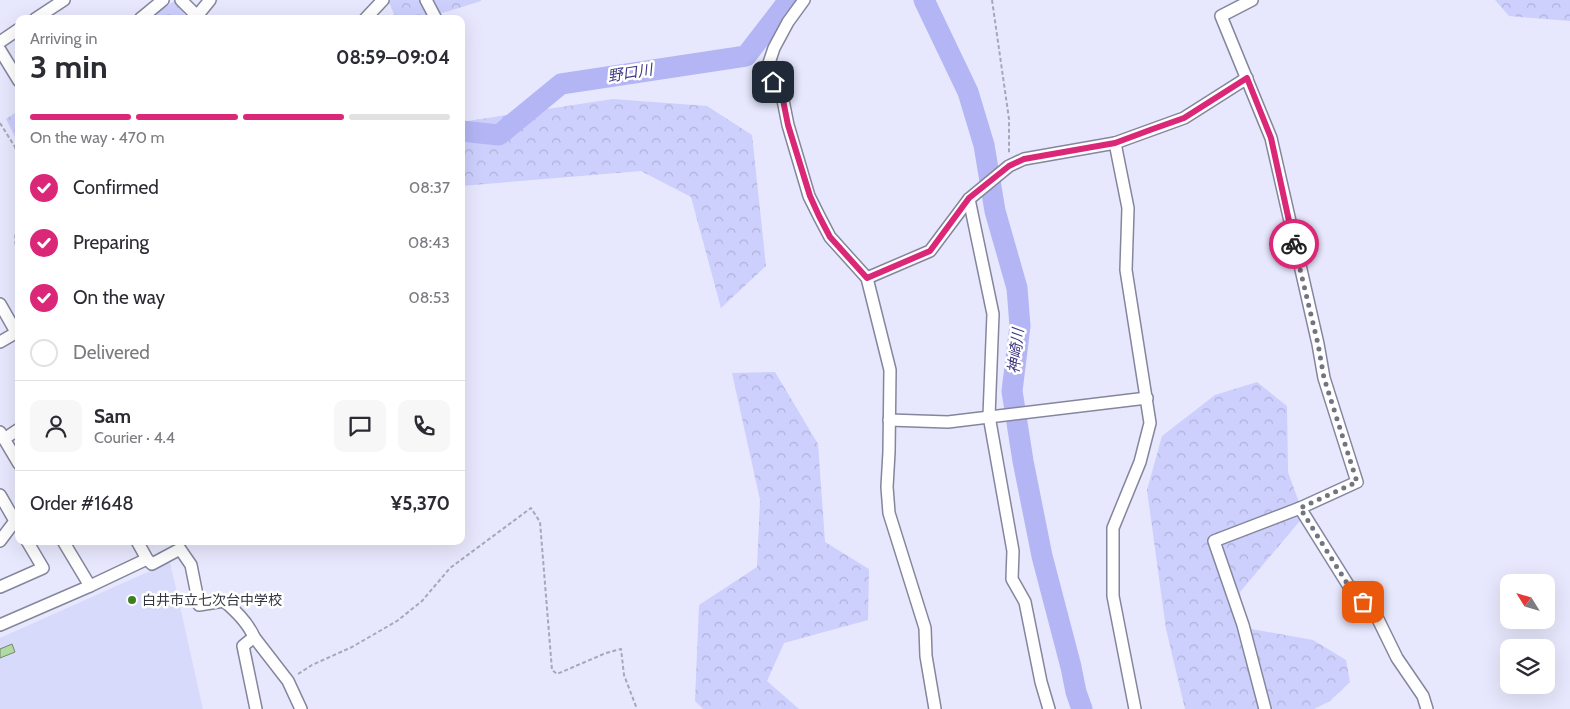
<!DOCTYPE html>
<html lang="en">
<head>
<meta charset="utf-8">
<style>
  body { margin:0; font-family:Cabin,"Noto Sans JP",sans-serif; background:#f7f7f7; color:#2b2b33; height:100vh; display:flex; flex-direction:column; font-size:19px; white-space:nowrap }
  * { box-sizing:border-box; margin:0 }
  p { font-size:16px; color:#7c7c81 }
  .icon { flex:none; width:28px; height:28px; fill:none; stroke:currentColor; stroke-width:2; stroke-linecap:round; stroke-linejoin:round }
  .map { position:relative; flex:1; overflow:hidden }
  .details { position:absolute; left:15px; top:15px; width:450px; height:530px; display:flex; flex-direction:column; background:#fff; border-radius:10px; box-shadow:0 5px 20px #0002 }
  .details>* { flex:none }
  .needle { width:32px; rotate:307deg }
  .controls { position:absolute; left:1500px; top:574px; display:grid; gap:10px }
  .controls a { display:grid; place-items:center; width:55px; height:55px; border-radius:10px; background:#fff; box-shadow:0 5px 20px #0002; font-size:25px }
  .pin { position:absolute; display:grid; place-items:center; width:42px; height:42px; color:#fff; margin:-21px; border-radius:10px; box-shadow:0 2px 8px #0006 }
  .courier { position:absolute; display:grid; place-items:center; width:50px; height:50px; margin:-25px; border:4px solid #db2777; border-radius:50%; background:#fff; color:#222; box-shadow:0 1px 6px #0007 }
  .summary em { font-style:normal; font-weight:700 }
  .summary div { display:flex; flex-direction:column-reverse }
  .summary { display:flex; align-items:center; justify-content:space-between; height:85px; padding:0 15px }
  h1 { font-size:32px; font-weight:700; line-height:38px }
  .bar { display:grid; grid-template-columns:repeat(4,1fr); gap:8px 5px; align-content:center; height:60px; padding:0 15px }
  .bar i { height:6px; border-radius:4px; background:#e1e1e2 }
  .bar .current { background:#db2777 }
  .bar p { grid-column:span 4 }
  .line { display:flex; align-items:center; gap:12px; padding:0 15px; border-top:1px solid #e1e1e2 }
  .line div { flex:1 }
  .round { display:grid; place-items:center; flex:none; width:52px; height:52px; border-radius:10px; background:#f7f7f7 }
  ol { padding:0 15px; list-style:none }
  li { display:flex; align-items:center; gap:15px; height:55px }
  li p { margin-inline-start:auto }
  li .icon { padding:5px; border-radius:50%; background:#db2777; color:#fff; stroke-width:4 }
  li:last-child { color:#7c7c81 }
  li i { width:28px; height:28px; border:2px solid #e1e1e2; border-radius:50% }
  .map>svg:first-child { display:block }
</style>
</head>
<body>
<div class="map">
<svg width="1570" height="709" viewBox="0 0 1570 709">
  <defs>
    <pattern id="forest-crowns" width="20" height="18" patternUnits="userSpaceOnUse" patternTransform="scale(1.25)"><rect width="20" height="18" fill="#cdcffd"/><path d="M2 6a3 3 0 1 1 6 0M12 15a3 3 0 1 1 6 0" fill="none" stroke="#b1b2da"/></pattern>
  </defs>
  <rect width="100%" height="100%" fill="#e7e8fd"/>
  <!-- built -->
  <path fill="#d8dafb" d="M170 562 203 709H0V638Z"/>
  <!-- forest -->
  <g fill="url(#forest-crowns)">
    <path d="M388 0H481V1C454 10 425 19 396 19Z"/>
    <path d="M1495 0H1570V21L1509 16Z"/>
    <path d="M174 1 188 19H149Z"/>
    <path d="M613 99 707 106 752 135 766 266 721 308 691 197 641 171 461 186V122Z"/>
    <path d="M19 110V145L6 119Z"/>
    <path d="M775 372 818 444 825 542 869 569 868 620 784 643 767 681 799 709H703L695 701 699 605 757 567 760 500 732 373Z"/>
    <path d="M1257 382 1287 406 1288 472 1304 516 1240 592 1246 628 1313 640 1346 660 1350 682 1330 701 1314 709H1185L1166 629 1147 490 1162 436 1215 395Z"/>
  </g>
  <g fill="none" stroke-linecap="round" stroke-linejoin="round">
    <!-- river -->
    <g stroke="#b3b5f5" stroke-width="21">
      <path d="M924 0 968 92 984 145 995 211 1017 288 1020 326 1012 391 1023 461 1042 556 1071 667 1076 692 1082 709"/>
      <path d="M461 131 499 135 561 84 746 56 789 0"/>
    </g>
  </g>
  <!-- building -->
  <path fill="#afdaa1" stroke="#768571" d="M12 644 15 652 0 658V649Z"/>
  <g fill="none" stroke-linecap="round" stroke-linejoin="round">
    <!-- minor casing -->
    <g stroke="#84869d" stroke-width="14">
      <g id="minor">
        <path d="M181 0 197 16 210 0"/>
        <path d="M426 0 436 19"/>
        <path d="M804 0 788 22 774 48 769 63 770 71 773 82 783 100 788 125 809 196 819 216 830 237 867 278 890 370 889 452 887 487 889 513 925 628 926 656 935 709"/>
        <path d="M1252 0 1221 16 1271 138 1318 344 1324 378 1357 482 1300 508 1214 541 1243 625 1265 709"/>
        <path d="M35 19 64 0"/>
        <path d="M140 19 163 0"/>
        <path d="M365 19 383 0"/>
        <path d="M0 42 19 29"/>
        <path d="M0 50 19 81"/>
        <path d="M1115 143 1128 208 1126 270 1150 423 1140 462 1113 528V596L1135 709"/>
        <path d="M969 199 993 314 989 416 1013 551 1012 579 1025 602 1041 682 1049 709"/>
        <path d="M867 278 930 251 969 199 1009 166 1024 159 1115 143 1184 118 1247 78"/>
        <path d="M0 304 16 332"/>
        <path d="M0 342 19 331"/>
        <path d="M889 420 948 422 1147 398"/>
        <path d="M0 432 19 464"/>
        <path d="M4 439 19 429"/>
        <path d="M0 495 15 521 0 541"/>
        <path d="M1300 508 1355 596 1372 607 1397 658 1423 696 1427 709"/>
        <path d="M63 541 90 586"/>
        <path d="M137 541 147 559 152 564 180 549 191 565 199 605 224 601C236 611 248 623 254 637L288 681 301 709"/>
        <path d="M0 587 43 568 27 541"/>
        <path d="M0 625 90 586 147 559"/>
        <path d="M254 637 243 646 256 709"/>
      </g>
    </g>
    <!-- path -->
    <g stroke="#a6a7b8" stroke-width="2" stroke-dasharray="4 2.5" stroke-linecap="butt">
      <path d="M992 0 1009 119V154"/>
      <path d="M0 123 15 147 19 163"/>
      <path d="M19 222C15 230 13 245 19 252"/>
      <path d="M298 674 312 665 352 647 397 621 422 601 450 568 531 508 540 522 552 670 557 674 606 653 621 649 624 675 637 709"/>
    </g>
    <!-- minor -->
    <use href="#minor" stroke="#fff" stroke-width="11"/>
  </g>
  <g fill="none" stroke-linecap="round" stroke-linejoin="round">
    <!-- done -->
    <path stroke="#737482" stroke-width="5" stroke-dasharray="0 9" d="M1294 244 1318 344 1324 378 1357 482 1300 508 1355 596 1363 602"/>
    <!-- route -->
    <path stroke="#db2777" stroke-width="6" d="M773 82 783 100 788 125 810 196 819 216 830 237 867 278 930 251 969 198 1009 166 1024 159 1115 143 1150 130 1184 118 1247 78 1271 138 1294 244"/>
  </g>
  <!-- markers -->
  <circle fill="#3c7f21" stroke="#fff" stroke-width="2" cx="132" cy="600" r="5"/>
  <g text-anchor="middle" stroke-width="5" stroke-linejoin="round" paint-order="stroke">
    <!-- poi labels -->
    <g font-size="14" fill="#34353f" stroke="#fff" text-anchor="start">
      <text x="142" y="605">白井市立七次台中学校</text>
    </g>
    <!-- water labels -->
    <g font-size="15" font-style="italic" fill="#3c3680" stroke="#fff">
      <text transform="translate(630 73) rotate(-9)" y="5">野口川</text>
      <text transform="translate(1016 351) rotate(-84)" y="5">神崎川</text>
    </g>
  </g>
</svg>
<div class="controls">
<a><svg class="needle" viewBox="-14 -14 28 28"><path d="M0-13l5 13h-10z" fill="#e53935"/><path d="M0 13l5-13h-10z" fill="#7c7c81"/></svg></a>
<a><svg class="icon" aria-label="layers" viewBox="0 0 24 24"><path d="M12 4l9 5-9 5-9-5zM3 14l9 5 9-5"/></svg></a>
</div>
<div class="pin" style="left:1363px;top:602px;background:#ea580c"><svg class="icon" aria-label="bag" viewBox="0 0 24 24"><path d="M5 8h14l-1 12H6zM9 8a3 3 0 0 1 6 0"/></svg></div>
<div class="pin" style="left:773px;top:82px;background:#1f2937"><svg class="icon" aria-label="home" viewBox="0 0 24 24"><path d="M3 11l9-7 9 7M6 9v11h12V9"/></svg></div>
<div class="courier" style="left:1294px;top:244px"><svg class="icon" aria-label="bike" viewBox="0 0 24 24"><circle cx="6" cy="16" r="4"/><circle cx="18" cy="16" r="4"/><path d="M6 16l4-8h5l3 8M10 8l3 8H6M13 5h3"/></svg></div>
<section class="details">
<div class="summary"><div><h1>3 min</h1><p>Arriving in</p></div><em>08:59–09:04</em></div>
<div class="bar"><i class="current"></i><i class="current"></i><i class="current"></i><i></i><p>On the way · 470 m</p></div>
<ol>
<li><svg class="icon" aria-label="check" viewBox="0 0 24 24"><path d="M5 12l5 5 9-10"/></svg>Confirmed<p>08:37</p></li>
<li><svg class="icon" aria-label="check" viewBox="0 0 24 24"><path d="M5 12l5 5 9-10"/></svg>Preparing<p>08:43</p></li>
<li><svg class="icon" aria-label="check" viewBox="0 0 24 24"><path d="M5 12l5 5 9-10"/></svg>On the way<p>08:53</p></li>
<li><i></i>Delivered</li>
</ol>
<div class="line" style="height:90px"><a class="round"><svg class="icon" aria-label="person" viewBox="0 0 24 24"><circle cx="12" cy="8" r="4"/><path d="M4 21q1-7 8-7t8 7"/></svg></a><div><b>Sam</b><p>Courier · 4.4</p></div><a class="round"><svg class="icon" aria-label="chat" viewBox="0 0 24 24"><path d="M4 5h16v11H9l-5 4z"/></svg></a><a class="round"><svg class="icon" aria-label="phone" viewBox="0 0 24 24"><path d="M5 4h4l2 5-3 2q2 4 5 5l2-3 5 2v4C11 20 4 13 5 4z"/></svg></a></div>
<div class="line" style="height:65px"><div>Order #1648</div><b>¥5,370</b></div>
</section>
</div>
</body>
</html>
